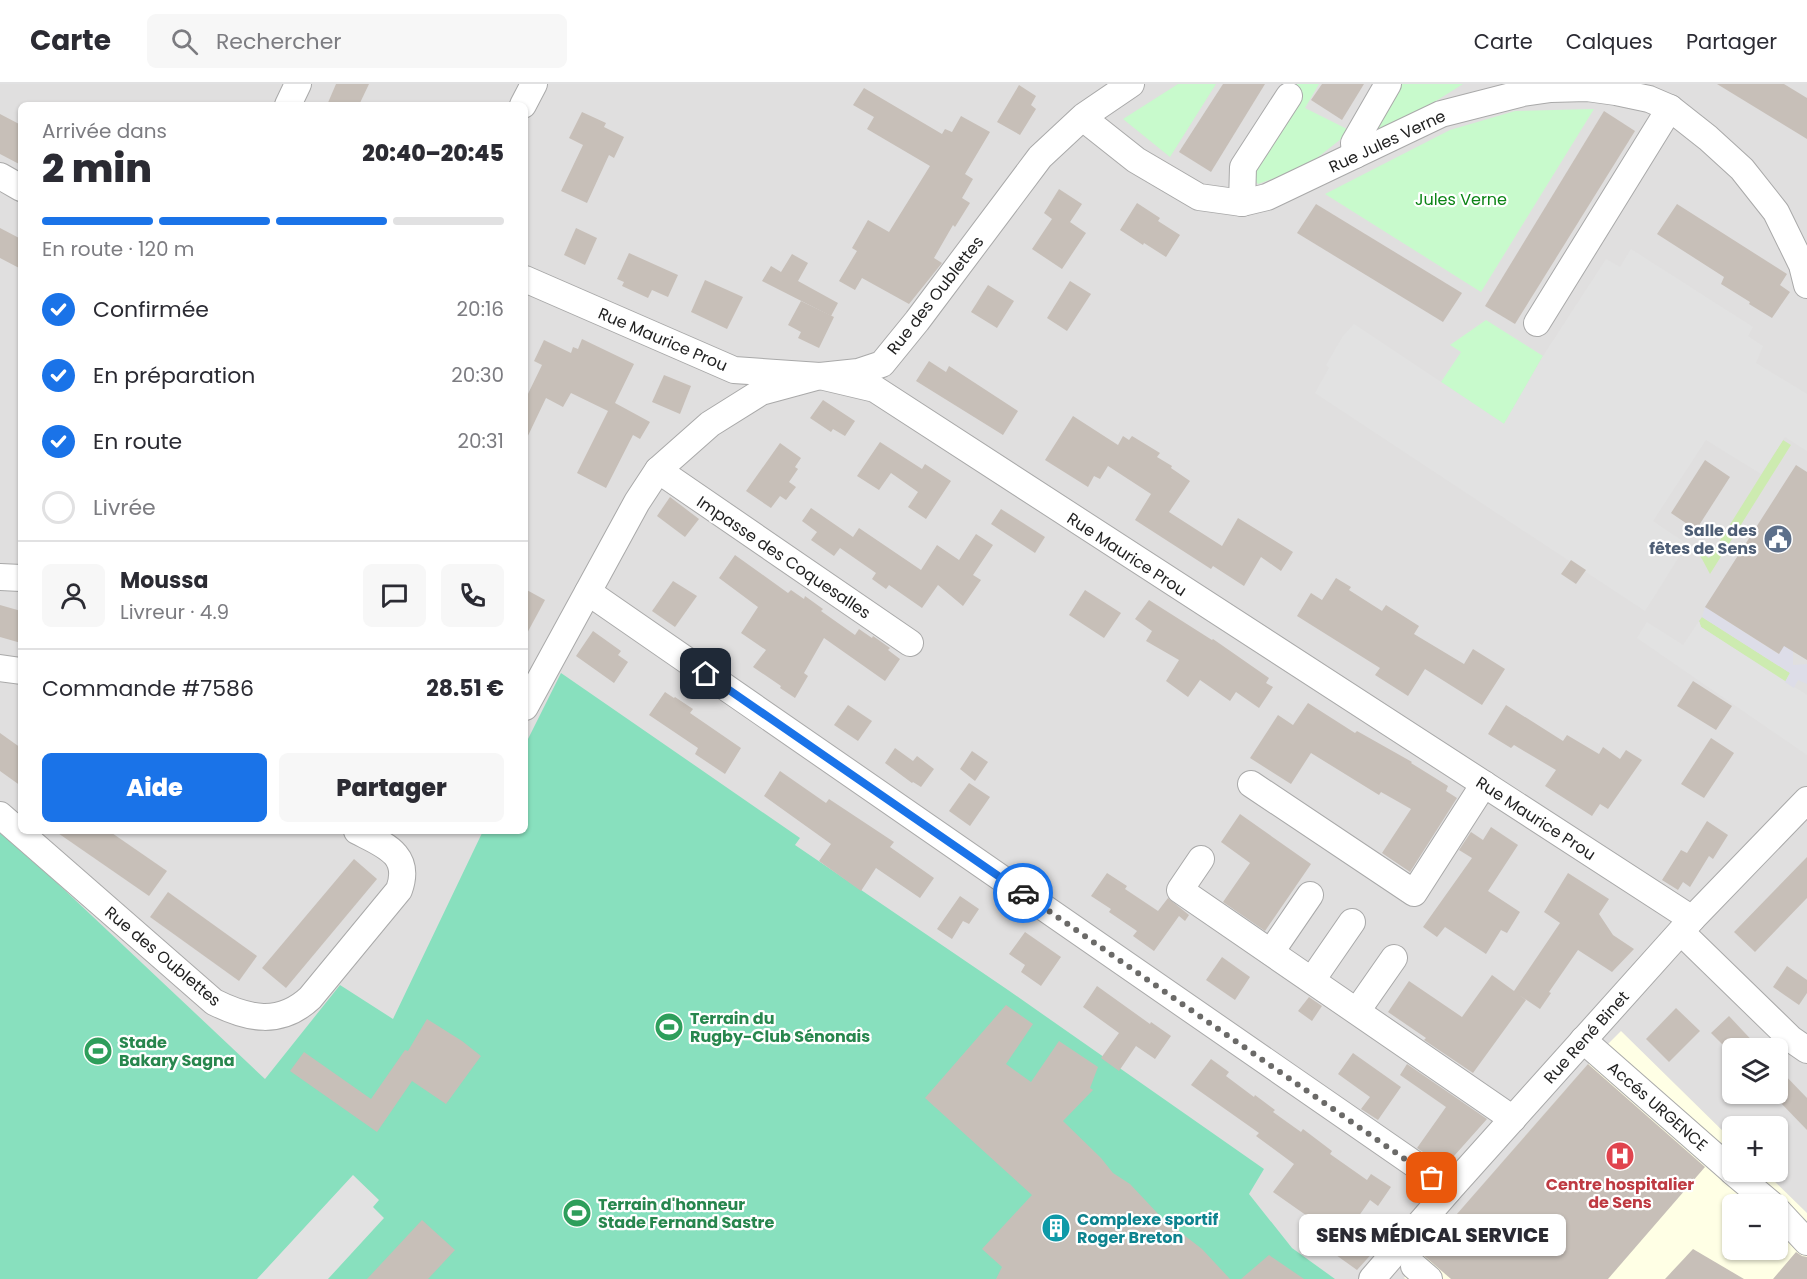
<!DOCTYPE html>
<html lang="fr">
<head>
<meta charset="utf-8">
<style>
  body { margin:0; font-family:Poppins,sans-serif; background:#f7f7f7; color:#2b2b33; height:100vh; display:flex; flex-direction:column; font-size:22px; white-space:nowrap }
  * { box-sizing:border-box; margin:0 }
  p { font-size:20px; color:#7c7c81 }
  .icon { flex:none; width:33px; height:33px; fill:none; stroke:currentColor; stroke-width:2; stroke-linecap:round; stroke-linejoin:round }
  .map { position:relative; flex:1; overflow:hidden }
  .sheet { position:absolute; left:18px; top:18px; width:510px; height:732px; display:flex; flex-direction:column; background:#fff; border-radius:9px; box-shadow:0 2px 4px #0004 }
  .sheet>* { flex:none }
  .tools { position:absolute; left:1722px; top:954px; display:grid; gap:12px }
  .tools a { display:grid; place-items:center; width:66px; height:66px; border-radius:9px; background:#fff; box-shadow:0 2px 4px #0004; font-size:30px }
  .pin { position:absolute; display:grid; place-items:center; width:51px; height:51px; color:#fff; margin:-26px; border-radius:12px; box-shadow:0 3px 9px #0006 }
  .courier { position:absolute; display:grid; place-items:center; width:60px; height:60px; margin:-30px; border:4px solid #1a73e8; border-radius:50%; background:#fff; color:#222; box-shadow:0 2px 8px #0007 }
  .bubble { position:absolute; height:42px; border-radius:9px; background:#fff; box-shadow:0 2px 4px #0004; font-size:20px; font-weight:800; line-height:42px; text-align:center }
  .summary em { font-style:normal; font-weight:800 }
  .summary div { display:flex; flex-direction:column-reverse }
  .summary { display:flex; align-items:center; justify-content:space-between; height:102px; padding:0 24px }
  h1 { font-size:39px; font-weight:800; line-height:45px }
  .bar { display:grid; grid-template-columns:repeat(4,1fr); gap:9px 6px; align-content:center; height:72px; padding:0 24px }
  .bar i { height:8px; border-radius:4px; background:#e1e1e2 }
  .bar .selected { background:#1a73e8 }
  .bar p { grid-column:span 4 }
  .line { display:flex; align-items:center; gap:15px; padding:0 24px; border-top:2px solid #e1e1e2 }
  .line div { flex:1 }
  .round { display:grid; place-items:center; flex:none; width:63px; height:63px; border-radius:9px; background:#f7f7f7 }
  ol { padding:0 24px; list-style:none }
  li { display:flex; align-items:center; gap:18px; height:66px }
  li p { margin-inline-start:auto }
  li .icon { padding:6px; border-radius:50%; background:#1a73e8; color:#fff; stroke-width:4 }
  li:last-child { color:#7c7c81 }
  li i { width:33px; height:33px; border:3px solid #e1e1e2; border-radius:50% }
  .action { display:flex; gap:12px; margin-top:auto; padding:12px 24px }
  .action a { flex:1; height:69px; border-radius:9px; background:#1a73e8; color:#fff; font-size:24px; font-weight:800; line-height:69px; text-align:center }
  .action a+a { background:#f7f7f7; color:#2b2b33 }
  header { display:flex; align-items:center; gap:36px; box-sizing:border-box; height:84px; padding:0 30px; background:#fff; border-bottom:2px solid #e1e1e2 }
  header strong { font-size:28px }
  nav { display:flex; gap:33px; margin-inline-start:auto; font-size:21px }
  .search { width:420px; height:54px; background:#f7f7f7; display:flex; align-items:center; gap:15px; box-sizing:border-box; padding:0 21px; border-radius:9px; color:#7c7c81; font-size:22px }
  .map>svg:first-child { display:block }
</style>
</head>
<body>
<header>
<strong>Carte</strong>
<div class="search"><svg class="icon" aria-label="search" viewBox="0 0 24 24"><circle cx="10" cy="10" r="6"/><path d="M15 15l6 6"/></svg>Rechercher</div>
<nav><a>Carte</a><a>Calques</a><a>Partager</a></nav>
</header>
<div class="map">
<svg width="1807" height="1195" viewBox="0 0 1807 1195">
  <rect width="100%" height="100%" fill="#f2efe9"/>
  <!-- residential -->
  <path fill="#e0dfdf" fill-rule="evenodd" d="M0 0H1807V1195H0ZM21 21H525V747H21ZM1732 964H1778V1010H1732ZM1732 1042H1778V1088H1732ZM1732 1120H1778V1166H1732Z"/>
  <!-- education -->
  <path fill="#ffffe5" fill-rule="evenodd" d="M1621 947 1732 1056V1088H1765L1807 1129V1195H1406L1404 1194 1528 1049 1594 974ZM1732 1120H1778V1166H1732Z"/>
  <!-- grass -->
  <g fill="#cdebb0">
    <path d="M1783 356 1791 361 1710 490 1702 475 1694 464 1709 474Z"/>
    <path d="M1702 533 1790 589 1785 598 1701 543 1699 537Z"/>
  </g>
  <!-- park -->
  <g fill="#c8facc">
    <path d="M1178 0H1216L1170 73 1123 35Z"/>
    <path d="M1289 0H1319L1305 24 1351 47 1317 74 1283 91 1258 100 1249 90Z"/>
    <path d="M1397 0H1463L1436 17 1363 54Z"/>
    <path d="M1594 25 1481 208 1325 110 1450 46 1515 27Z"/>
    <path d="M1486 236 1543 272 1504 340 1441 298 1461 268 1450 261Z"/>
  </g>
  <!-- pitch -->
  <path fill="#88e0be" d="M561 589 800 754 795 761 1008 906 1264 1085 1249 1110 1292 1164 1335 1195H0V749L55 797 265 995 340 901 393 935 483 747H525V661Z"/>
  <!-- parking -->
  <g fill="#e2e2e2">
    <path d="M1631 165 1753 243 1748 252 1763 262 1756 279 1807 310V367L1785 353 1761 390 1706 356 1653 437 1687 460 1645 527 1315 309 1329 284 1326 281 1343 252 1354 240 1504 340 1543 272 1606 175 1620 183Z"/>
    <path d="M1699 537 1701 543 1807 611V671L1637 554 1647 538 1683 561Z"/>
    <path d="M353 1091 379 1116 373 1123 384 1134 328 1195H257Z"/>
  </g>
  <!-- plaza -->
  <path fill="#dddde8" d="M1705 523 1778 570 1784 561 1793 567V581L1807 580V600L1798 596 1794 604 1785 598 1790 589 1702 533Z"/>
  <!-- building -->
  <g fill="#c7bfb8">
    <path d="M336 0H369L359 21H327Z"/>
    <path d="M1223 0H1265L1211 88 1179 68Z"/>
    <path d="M1322 0H1364L1342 36 1311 16Z"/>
    <path d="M1717 0H1784L1807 14V55Z"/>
    <path d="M1019 1 1036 12 1031 21 1036 25 1020 51 997 38Z"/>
    <path d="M864 4 942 50 945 45 952 48 961 32 990 48 965 90 973 95 962 114 970 119 955 143 953 141 934 174 942 179 909 220 862 194 855 206 839 197 857 167 852 164 868 136 889 148 930 82 867 45 874 33 853 21Z"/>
    <path d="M1604 27 1635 47 1515 240 1485 222Z"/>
    <path d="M582 28 606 39 604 43 624 53 614 74 609 71 587 119 561 107 583 61 569 54Z"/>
    <path d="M0 30 21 41V81L0 70Z"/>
    <path d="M1059 105 1082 120 1070 138 1086 149 1062 185 1032 165 1052 135 1044 129Z"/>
    <path d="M1137 119 1160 134 1158 137 1180 151 1166 173 1144 159 1143 161 1120 146Z"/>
    <path d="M1316 120 1462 209 1443 238 1297 149Z"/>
    <path d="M1677 120 1787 190 1780 201 1790 208 1772 234 1749 220 1750 218 1721 200 1724 193 1657 150Z"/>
    <path d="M0 144 21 155V185L0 174Z"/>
    <path d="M576 144 597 154 585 181 564 171Z"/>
    <path d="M629 169 678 191 668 213 652 206 648 214 622 202 624 198 617 195Z"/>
    <path d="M792 170 808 179 798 197 838 219 831 232 762 197 771 182 781 188Z"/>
    <path d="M705 196 743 213 727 245 691 228Z"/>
    <path d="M1070 197 1091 210 1067 247 1047 234Z"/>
    <path d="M988 201 1014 217 997 244 971 228Z"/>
    <path d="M801 217 834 233 819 264 798 254 801 248 788 241Z"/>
    <path d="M582 255 634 280 615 319 650 338 640 355 633 351 606 404 577 389 608 327 571 309 563 323 546 314 525 358V316L542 281 534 277 544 256 571 269 573 263 578 265Z"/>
    <path d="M929 277 946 288 949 282 1018 327 1003 351 916 297Z"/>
    <path d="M664 291 691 302 680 330 652 318Z"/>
    <path d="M823 316 855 337 845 352 833 345 831 348 810 334Z"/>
    <path d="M1073 332 1118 361 1123 352 1129 356 1132 352 1160 369 1157 373 1172 382 1171 384 1190 397 1169 428 1222 462 1238 434 1293 468 1281 487 1261 473 1244 502 1213 482 1211 485 1135 436 1151 410 1108 382 1100 395 1094 392 1088 403 1045 376Z"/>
    <path d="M880 358 922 385 925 380 951 397 926 435 908 423 918 408 891 389 879 406 857 392Z"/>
    <path d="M780 359 801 374 795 383 798 385 789 398 796 403 786 416 780 412 771 424 746 407Z"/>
    <path d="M1705 376 1730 393 1696 446 1671 429Z"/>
    <path d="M1796 381 1807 388V576L1784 562 1779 570 1705 523Z"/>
    <path d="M670 413 699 435 685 453 657 432Z"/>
    <path d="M811 424 853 453 859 444 921 486 937 461 959 476 976 450 993 461 973 491 981 496 963 522 938 501 922 524 889 501 886 505 872 495 876 489 840 464 834 472 811 456 817 448 802 437Z"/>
    <path d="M1001 425 1045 453 1035 469 991 440Z"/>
    <path d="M735 471 788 509 791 506 804 515 805 512 823 525 821 527 855 551 859 545 872 554 873 552 890 564 888 566 900 575 885 597 824 554 804 589 808 592 795 614 780 604 781 602 753 583 766 566 741 549 758 523 719 494Z"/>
    <path d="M1571 476 1586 486 1576 500 1561 490Z"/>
    <path d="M1336 494 1351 503 1349 506 1382 527 1386 521 1419 542 1414 550 1464 580 1473 565 1505 585 1482 621 1425 585 1408 612 1375 591 1380 584 1297 532 1311 509 1322 516Z"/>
    <path d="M673 497 697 512 675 543 652 527Z"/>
    <path d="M525 505 545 516 525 553Z"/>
    <path d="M1085 506 1121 529 1104 554 1069 531Z"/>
    <path d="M1149 516 1212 556 1213 555 1269 594 1266 599 1273 603 1259 624 1236 608 1230 617 1200 596 1188 613 1166 597 1179 576 1146 557 1152 547 1135 535Z"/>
    <path d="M0 521 21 527V559L0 553Z"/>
    <path d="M593 547 621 567 618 571 628 578 614 599 576 572Z"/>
    <path d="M1693 597 1732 622 1716 646 1677 622Z"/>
    <path d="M665 608 674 614 675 613 693 625 690 629 741 664 725 690 695 670 698 664 649 631Z"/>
    <path d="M1308 619 1355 649 1357 647 1412 678 1411 679 1448 702 1446 707 1457 714 1410 788 1382 769 1411 725 1381 708 1379 711 1311 669 1291 700 1250 674 1278 631 1293 641Z"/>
    <path d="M848 621 872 637 858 657 834 641Z"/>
    <path d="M1506 621 1563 657 1567 651 1599 670 1603 663 1620 675 1626 666 1642 676 1608 725 1600 720 1592 732 1545 702 1556 686 1514 661 1511 664 1488 650Z"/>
    <path d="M0 649 21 664V702L0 687Z"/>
    <path d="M1711 654 1734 669 1704 714 1681 700Z"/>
    <path d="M895 664 913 677 917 672 934 685 921 703 913 698 912 699 885 679Z"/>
    <path d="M972 667 988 678 975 697 960 685Z"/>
    <path d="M780 687 826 719 829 715 894 758 890 763 934 794 920 814 876 784 861 807 819 777 831 760 764 712Z"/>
    <path d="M969 699 990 713 970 742 949 727Z"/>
    <path d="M1240 730 1311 780 1265 847 1223 818 1250 779 1221 758Z"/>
    <path d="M1707 737 1728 751 1713 775 1709 772 1690 803 1683 798 1678 806 1662 796 1681 766 1687 769Z"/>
    <path d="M1491 743 1518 761 1488 807 1520 828 1507 849 1501 846 1486 870 1445 843 1437 853 1423 843 1472 774 1459 766 1471 748 1483 756Z"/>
    <path d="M55 747H109L167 787 149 812Z"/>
    <path d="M1807 773V814L1755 868 1734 848Z"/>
    <path d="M354 775 377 795 286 904 262 884Z"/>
    <path d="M1107 789 1127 802 1125 805 1158 827 1168 814 1189 831 1185 837 1179 832 1154 867 1133 852 1137 847 1109 828 1111 825 1091 812Z"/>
    <path d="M1568 789 1609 815 1599 830 1613 851 1634 865 1612 888 1578 866 1549 908 1551 909 1540 925 1519 911 1526 916 1473 989 1424 956 1426 954 1388 928 1409 897 1462 933 1492 891 1514 907 1560 839 1544 828Z"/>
    <path d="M168 808 257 872 239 897 150 833Z"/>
    <path d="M960 812 979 825 969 840 963 837 952 855 937 845Z"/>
    <path d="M1025 848 1061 873 1041 902 1021 888 1025 881 1009 870Z"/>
    <path d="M1222 873 1250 893 1235 916 1206 896Z"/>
    <path d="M1787 882 1807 896V909L1799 921 1773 903Z"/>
    <path d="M1097 902 1150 940 1151 938 1171 952 1155 975 1136 962 1119 987 1101 974 1119 949 1083 923Z"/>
    <path d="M1309 913 1322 922 1312 937 1298 927Z"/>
    <path d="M1006 921 1033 940 1006 980 1031 998 1059 957 1098 983 1090 1004 1093 1006 1063 1037 1101 1074 1113 1089 1130 1100 1162 1134 1202 1165 1230 1195H996L1002 1183 982 1165 1032 1111 925 1014Z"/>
    <path d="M1676 924 1700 947 1669 978 1646 955Z"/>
    <path d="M1729 932 1759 964H1726L1711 949Z"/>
    <path d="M427 935 462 957 481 972 446 1020 412 997 377 1048 290 987 304 968 371 1015 405 966 408 967Z"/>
    <path d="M1353 969 1401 1003 1378 1036 1361 1025 1370 1013 1338 990Z"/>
    <path d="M1211 975 1229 988 1226 992 1254 1013 1255 1011 1275 1026 1273 1028 1301 1048 1303 1045 1332 1067 1330 1070 1367 1096 1371 1090 1391 1103 1378 1122 1370 1116 1349 1146 1376 1165 1357 1186 1336 1171 1338 1168 1303 1143 1310 1134 1273 1108 1294 1080 1256 1052 1259 1049 1191 1001Z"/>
    <path d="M1407 980 1487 1035 1454 1072 1432 1074 1417 1064 1446 1023 1400 991Z"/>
    <path d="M1588 980 1705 1083 1608 1195H1451L1422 1170Z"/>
    <path d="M1778 984 1807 1014V1046L1778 1016Z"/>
    <path d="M422 1136 455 1166 428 1195H367Z"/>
    <path d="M1693 1165 1744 1195H1665Z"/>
    <path d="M1796 1168 1802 1172 1807 1173V1195H1773Z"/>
    <path d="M1269 1171 1304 1195H1241Z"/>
  </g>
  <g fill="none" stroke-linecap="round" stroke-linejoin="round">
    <!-- minor casing -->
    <g stroke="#a9a9a9" stroke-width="28">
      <g id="minor">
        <path d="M288 21 298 0"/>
        <path d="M523 21 534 0"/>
        <path d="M1083 34 1136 76 1199 113 1242 119 1267 113 1441 30 1523 9 1551 5 1587 4 1616 8 1649 15 1670 24 1708 54 1742 85 1776 128 1802 181 1807 201"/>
        <path d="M1355 71 1354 59 1388 0"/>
        <path d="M0 92 21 104"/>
        <path d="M1242 119 1243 83 1289 12"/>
        <path d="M525 195 734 286 820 292 875 305 1692 835"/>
        <path d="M1537 239 1670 24"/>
        <path d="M658 386 910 559"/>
        <path d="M0 493 21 494"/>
        <path d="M588 508 1433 1093 1448 1107"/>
        <path d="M0 584 21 587"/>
        <path d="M525 623 637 418 658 386 710 340 761 308 820 292 858 288 882 280 917 237 1040 73 1084 32 1131 0"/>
        <path d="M1251 700 1414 809 1484 700"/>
        <path d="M0 731 214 918C248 935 280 942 310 914L399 806C412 770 384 761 357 747"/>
        <path d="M1201 775 1180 806 1513 1035"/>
        <path d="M1681 848 1791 955 1807 966"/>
        <path d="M1271 868 1310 811"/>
        <path d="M1312 896 1352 838"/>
        <path d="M1357 927 1394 874"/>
        <path d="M1583 956 1732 1087"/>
        <path d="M1733 1088 1771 1120"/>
        <path d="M1778 1127 1807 1158"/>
        <path d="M1414 1182 1429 1195"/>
        <path d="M1372 1195 1448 1107 1692 835 1807 716"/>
      </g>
    </g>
    <!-- minor -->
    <use href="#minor" stroke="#fff" stroke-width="26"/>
  </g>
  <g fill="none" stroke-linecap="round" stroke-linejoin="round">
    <!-- done -->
    <path stroke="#6b6a68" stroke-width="6" stroke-dasharray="0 10.8" d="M1023 809 1432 1094"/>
    <!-- route -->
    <path stroke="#1a73e8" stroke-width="8" d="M706 590 1023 809"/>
  </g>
  <!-- icons -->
  <defs>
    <g id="civic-disc" transform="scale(1.5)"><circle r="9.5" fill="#5c6f8a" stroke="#fff"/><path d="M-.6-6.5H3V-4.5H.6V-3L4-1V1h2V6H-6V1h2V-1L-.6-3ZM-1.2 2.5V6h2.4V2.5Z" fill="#fff"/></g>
    <g id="stadium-disc" transform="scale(1.5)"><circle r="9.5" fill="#2e9e5b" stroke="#fff"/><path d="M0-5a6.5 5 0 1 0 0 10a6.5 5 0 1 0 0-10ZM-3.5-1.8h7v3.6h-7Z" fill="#fff"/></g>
    <g id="hospital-disc" transform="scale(1.5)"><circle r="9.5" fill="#e0444e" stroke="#fff"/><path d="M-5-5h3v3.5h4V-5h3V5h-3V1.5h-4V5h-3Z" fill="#fff"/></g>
    <g id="building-disc" transform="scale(1.5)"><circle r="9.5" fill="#0f9aa8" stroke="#fff"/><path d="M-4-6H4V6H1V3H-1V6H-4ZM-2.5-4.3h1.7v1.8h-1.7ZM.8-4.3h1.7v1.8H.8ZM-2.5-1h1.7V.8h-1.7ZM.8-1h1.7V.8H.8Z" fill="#fff"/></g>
  </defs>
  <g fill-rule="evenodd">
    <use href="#civic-disc" x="1778" y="455"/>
    <use href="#stadium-disc" x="669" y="943"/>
    <use href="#stadium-disc" x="98" y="967"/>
    <use href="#hospital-disc" x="1620" y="1072"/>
    <use href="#stadium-disc" x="577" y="1129"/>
    <use href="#building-disc" x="1056" y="1144"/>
  </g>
  <g text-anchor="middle" stroke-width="4.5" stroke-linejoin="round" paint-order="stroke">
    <!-- street labels -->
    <g font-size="16" fill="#222" stroke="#fff">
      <text transform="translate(1387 57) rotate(-25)" y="6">Rue Jules Verne</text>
      <text transform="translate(935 211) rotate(-52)" y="6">Rue des Oublettes</text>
      <text transform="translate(663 255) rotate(23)" y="6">Rue Maurice Prou</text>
      <text transform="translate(1127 470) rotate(33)" y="6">Rue Maurice Prou</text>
      <text transform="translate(784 473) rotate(34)" y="6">Impasse des Coquesalles</text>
      <text transform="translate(1536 734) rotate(33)" y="6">Rue Maurice Prou</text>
      <text transform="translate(163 872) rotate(40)" y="6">Rue des Oublettes</text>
      <text transform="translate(1586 953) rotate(-48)" y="6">Rue René Binet</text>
      <text transform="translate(1658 1022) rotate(41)" y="6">Accés URGENCE</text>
    </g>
    <!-- park labels -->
    <g font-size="16" fill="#0c8416" stroke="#fff">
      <text x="1461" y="121">Jules Verne</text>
    </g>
    <!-- service labels -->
    <g font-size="16" font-weight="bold" fill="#4e5e75" stroke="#fff" text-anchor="end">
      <text x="1757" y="452">Salle des<tspan x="1757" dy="18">fêtes de Sens</tspan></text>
    </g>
    <!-- leisure labels -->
    <g font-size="16" font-weight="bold" fill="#27864d" stroke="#fff" text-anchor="start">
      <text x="690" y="940">Terrain du<tspan x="690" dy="18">Rugby-Club Sénonais</tspan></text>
      <text x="119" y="964">Stade<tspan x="119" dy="18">Bakary Sagna</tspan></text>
      <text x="598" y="1126">Terrain d'honneur<tspan x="598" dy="18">Stade Fernand Sastre</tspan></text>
    </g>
    <!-- health labels -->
    <g font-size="16" font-weight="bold" fill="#be3a42" stroke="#fff">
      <text x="1620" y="1106">Centre hospitalier<tspan x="1620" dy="18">de Sens</tspan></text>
    </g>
    <!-- culture labels -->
    <g font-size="16" font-weight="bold" fill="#0d838f" stroke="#fff" text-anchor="start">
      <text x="1077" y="1141">Complexe sportif<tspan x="1077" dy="18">Roger Breton</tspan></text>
    </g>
  </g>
</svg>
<div class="tools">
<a><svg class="icon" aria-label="layers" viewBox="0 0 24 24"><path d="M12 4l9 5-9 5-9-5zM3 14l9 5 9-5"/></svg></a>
<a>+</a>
<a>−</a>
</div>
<div class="pin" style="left:1432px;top:1094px;background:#ea580c"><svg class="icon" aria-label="bag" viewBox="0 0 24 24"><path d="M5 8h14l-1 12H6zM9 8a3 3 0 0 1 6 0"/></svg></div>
<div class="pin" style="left:706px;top:590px;background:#1f2937"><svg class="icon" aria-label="home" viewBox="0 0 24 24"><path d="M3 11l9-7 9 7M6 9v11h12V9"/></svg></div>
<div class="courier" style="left:1023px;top:809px"><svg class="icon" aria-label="car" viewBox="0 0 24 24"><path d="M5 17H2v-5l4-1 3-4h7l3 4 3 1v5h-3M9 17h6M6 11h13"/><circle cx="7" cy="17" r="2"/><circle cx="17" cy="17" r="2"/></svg></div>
<div class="bubble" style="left:1299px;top:1130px;width:267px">SENS MÉDICAL SERVICE</div>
<section class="sheet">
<div class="summary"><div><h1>2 min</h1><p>Arrivée dans</p></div><em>20:40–20:45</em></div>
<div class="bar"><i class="selected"></i><i class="selected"></i><i class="selected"></i><i></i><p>En route · 120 m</p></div>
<ol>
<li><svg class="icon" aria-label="check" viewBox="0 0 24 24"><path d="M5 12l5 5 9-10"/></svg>Confirmée<p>20:16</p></li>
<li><svg class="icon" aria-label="check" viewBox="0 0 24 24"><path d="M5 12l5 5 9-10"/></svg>En préparation<p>20:30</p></li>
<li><svg class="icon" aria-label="check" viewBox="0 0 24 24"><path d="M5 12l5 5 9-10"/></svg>En route<p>20:31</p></li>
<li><i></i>Livrée</li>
</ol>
<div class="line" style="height:108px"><a class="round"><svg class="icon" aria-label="person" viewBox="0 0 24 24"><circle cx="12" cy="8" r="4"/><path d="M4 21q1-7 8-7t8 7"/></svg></a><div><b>Moussa</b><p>Livreur · 4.9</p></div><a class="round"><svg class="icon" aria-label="chat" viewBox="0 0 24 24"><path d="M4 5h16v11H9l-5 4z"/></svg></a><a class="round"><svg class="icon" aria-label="phone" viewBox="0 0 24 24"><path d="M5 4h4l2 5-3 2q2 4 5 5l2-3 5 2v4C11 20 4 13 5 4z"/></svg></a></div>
<div class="line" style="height:78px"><div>Commande #7586</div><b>28.51 €</b></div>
<div class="action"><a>Aide</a><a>Partager</a></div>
</section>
</div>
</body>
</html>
